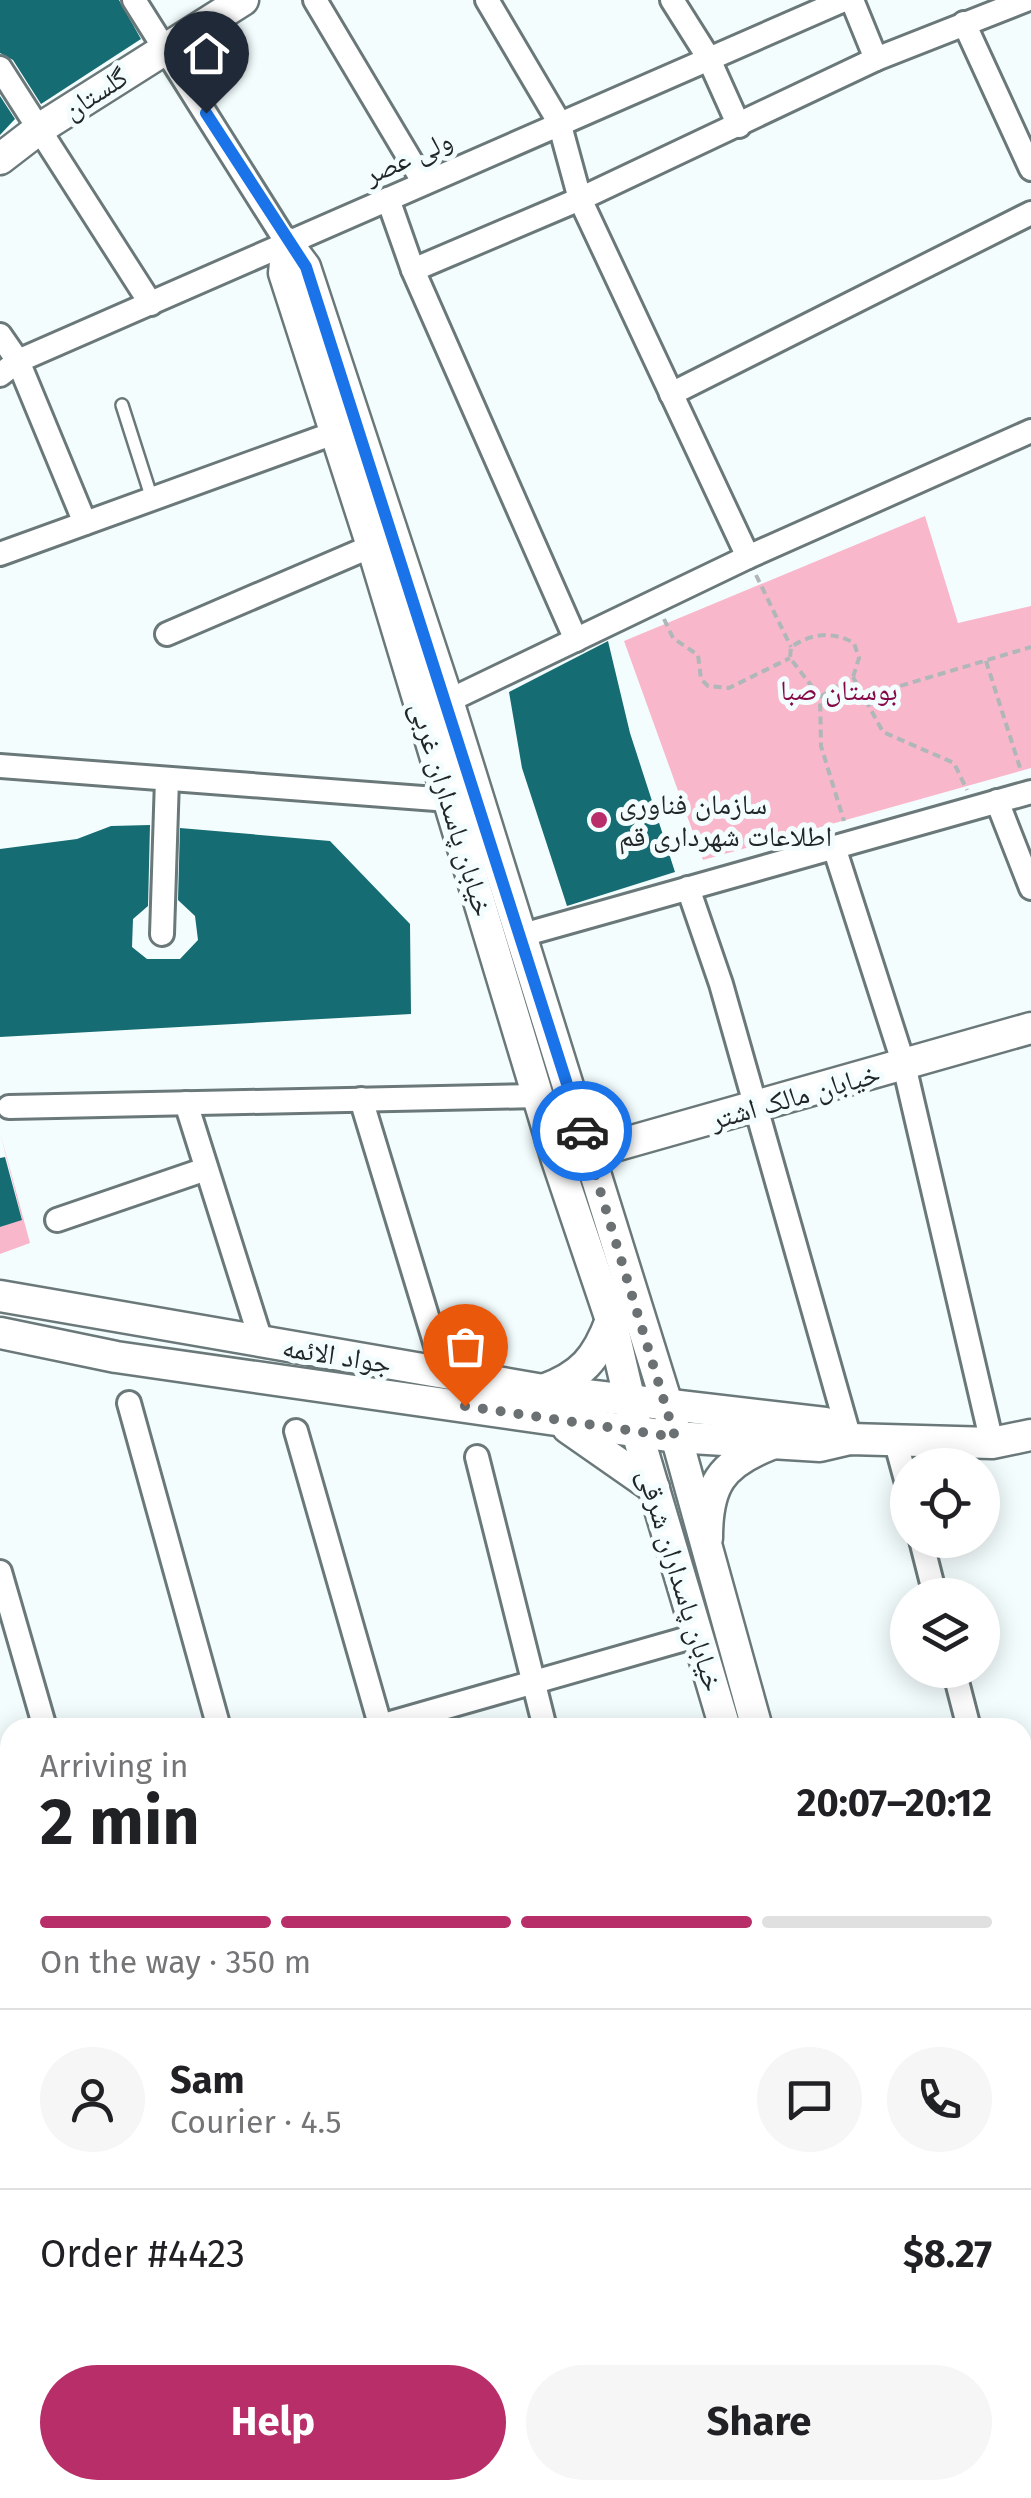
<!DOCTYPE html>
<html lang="en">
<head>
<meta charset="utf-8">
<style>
  body { margin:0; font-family:"Fira Sans","Noto Naskh Arabic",sans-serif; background:#f6f6f6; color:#202124; height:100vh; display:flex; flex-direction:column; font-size:38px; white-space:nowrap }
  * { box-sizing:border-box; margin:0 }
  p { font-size:32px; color:#757577 }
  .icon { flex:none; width:55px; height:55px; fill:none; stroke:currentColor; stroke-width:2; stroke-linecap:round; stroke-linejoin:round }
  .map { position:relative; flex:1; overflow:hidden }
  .drawer { position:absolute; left:0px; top:1718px; width:1032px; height:782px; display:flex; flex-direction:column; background:#fff; border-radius:30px 30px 0 0; box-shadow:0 5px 25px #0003 }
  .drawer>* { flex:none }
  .controls { position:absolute; left:890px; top:1448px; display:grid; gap:20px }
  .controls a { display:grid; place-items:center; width:110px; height:110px; border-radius:50%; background:#fff; box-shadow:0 5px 25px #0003; font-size:50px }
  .pin { position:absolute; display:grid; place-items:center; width:85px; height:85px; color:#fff; margin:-102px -42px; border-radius:50% 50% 50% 0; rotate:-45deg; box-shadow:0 0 10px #0007 }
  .pin .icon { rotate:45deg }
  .courier { position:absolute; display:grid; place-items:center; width:100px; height:100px; margin:-50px; border:8px solid #1a73e8; border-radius:50%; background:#fff; color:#222; box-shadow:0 2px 12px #0007 }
  .summary em { font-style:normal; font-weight:700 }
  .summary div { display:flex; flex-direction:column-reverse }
  .summary { display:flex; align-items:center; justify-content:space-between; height:170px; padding:0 40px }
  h1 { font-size:65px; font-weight:700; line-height:75px }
  .bar { display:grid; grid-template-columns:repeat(4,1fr); gap:15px 10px; align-content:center; height:120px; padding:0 40px }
  .bar i { height:12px; border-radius:8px; background:#e0e0e0 }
  .bar .on { background:#b82e69 }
  .bar p { grid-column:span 4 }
  .line { display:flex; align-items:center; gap:25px; padding:0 40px; border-top:2px solid #e0e0e0 }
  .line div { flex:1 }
  .round { display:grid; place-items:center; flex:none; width:105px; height:105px; border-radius:52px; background:#f6f6f6 }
  .primary-button { display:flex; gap:20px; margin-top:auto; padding:20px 40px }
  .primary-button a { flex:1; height:115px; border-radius:60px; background:#b82e69; color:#fff; font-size:40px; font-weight:700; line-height:115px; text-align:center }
  .primary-button a+a { background:#f6f6f6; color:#202124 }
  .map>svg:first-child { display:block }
</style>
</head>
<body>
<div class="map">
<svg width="1031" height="2498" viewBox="0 0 1031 2498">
  <rect width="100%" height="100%" fill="#f4fdfe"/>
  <!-- green -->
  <g fill="#f9b7cb">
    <path d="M925 516 958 623 1031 606V768L703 860 624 641Z"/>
    <path d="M0 1132 30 1243 0 1254V1227L22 1219Z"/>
    <path d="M1031 1896V2021L1023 1988V1899Z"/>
    <path d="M593 2490H758L760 2498H595Z"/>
  </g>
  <!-- building -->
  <g fill="#166c73">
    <path d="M0 0H119L141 39 41 104 13 60 0 53Z"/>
    <path d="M0 96 15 119 0 135Z"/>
    <path d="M608 641 630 733 675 872 567 906 522 768 509 692Z"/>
    <path d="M150 825 148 906 133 919 132 947 147 959H180L198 940 195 916 178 900 180 828 330 841 410 924 411 1014 0 1037V849L77 839 111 826Z"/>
    <path d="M5 1157 22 1220 0 1227V1158Z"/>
  </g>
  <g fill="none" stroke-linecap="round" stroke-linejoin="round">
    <!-- service casing -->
    <g stroke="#6a7879" stroke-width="16">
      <g id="service">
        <path d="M122 405 152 499"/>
        <path d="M1022 2035 1030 2060"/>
      </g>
    </g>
    <!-- minor casing -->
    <g stroke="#6a7879" stroke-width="28">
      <g id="minor">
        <path d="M134 0 287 243"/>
        <path d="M315 0 424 183"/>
        <path d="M487 0 559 122 580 199 748 557"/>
        <path d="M672 0 708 57 739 126"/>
        <path d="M852 0 876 59"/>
        <path d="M964 23 1031 169"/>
        <path d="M0 68 151 304"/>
        <path d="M388 199 413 270 576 640"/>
        <path d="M413 270 580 199 876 59 1026 0"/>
        <path d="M0 335 18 361 85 523"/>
        <path d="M0 375 18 361 844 0"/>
        <path d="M671 394 1031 213"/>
        <path d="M0 554 337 432"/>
        <path d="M167 634 372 546"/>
        <path d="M448 701 748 557 1031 431"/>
        <path d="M0 766 449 800"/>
        <path d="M997 801 1031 888"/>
        <path d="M834 847 904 1065 992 1443"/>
        <path d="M688 888 721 984 850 1439"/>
        <path d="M162 934 167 779"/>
        <path d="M519 936 1031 792"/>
        <path d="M361 1099 444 1372"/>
        <path d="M186 1103 262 1344"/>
        <path d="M9 1107 538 1096"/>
        <path d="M57 1220 206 1169"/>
        <path d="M129 1403 219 1728"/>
        <path d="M296 1431 381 1728"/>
        <path d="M896 1443 908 1487"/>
        <path d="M477 1457 545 1728"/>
        <path d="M921 1540 935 1595"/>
        <path d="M0 1572 45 1728"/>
        <path d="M954 1670 969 1728"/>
        <path d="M373 1728 699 1635"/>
        <path d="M0 1830 10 1828"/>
        <path d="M1022 1876 1031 1873"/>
        <path d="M0 1983 10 2022"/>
        <path d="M1022 2132 1031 2129"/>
        <path d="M0 2164 10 2161"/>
        <path d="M1022 2284 1031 2281"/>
        <path d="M0 2351 10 2348"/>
        <path d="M313 2490 314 2498"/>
        <path d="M461 2490V2498"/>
        <path d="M592 2490 594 2498"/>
        <path d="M100 2498 127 2490"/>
      </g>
    </g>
    <!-- tertiary casing -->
    <g stroke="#6a7879" stroke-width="35">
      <g id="tertiary">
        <path d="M0 159 39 129 243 0"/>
        <path d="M287 243 305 267 448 701 668 1407 757 1728"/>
        <path d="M287 243 284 273 372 546 557 1160 611 1320 637 1432 725 1728"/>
        <path d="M572 1158 1031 1028"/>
        <path d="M0 1296 543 1390 825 1423 850 1439"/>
        <path d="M0 1333 116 1357 675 1437 820 1446 850 1439 992 1443 1031 1435"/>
        <path d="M543 1390C582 1376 597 1358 611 1320"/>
        <path d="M568 1428 654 1488"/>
        <path d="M707 1538C707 1485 721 1464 769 1445"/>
        <path d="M953 2490 955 2498"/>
      </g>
    </g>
    <!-- path -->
    <g stroke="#afb7b8" stroke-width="4" stroke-dasharray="8 5" stroke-linecap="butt">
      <path d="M756 575 791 647"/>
      <path d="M664 619 673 638 698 655 701 679 708 686 729 688 790 658"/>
      <path d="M986 661 1021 771"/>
      <path d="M853 677 883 732 954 763 967 790"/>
      <path d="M820 697 853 677 859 658 854 643C832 631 812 633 791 647L790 658 820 697 821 746 844 821"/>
      <path d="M863 697 1031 647"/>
      <path d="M1022 1965 1031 1963"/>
      <path d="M674 2490 677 2498"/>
      <path d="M755 2490 756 2498"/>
    </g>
    <!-- service -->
    <use href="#service" stroke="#fff" stroke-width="11"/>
    <!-- minor -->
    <use href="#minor" stroke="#fff" stroke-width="22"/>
    <!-- tertiary -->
    <use href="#tertiary" stroke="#fff" stroke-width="30"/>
  </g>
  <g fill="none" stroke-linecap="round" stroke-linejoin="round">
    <!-- done -->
    <path stroke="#6b7172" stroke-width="10" stroke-dasharray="0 18" d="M465 1406 675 1437 582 1131"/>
    <!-- route -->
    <path stroke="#1a73e8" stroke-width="12" d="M206 113 306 267 582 1131"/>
  </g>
  <!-- markers -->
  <circle fill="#b82e69" stroke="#f4fdfe" stroke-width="4" cx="599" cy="820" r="10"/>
  <g text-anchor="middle" stroke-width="10" stroke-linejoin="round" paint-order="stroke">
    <!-- street labels -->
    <g font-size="28" fill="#212627" stroke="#f4fdfe">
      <text transform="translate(95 93) rotate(-33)" y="10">گلستان</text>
      <text transform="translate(408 157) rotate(-24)" y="10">ولی عصر</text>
      <text transform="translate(452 809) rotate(73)" y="10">خیابان پاسداران غربی</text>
      <text transform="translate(795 1096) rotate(-16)" y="10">خیابان مالک اشتر</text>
      <text transform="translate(337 1355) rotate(9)" y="10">جواد الائمه</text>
      <text transform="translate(681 1580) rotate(73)" y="10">خیابان پاسداران شرقی</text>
    </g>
    <!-- park labels -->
    <g font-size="28" fill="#850946" stroke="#f4fdfe">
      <text x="839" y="700">بوستان صبا</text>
    </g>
    <!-- poi labels -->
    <g font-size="28" fill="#212627" stroke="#f4fdfe" text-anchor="start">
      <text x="619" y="814">سازمان فناوری<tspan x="619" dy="32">اطلاعات شهرداری قم</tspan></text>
    </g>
  </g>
</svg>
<div class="controls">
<a><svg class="icon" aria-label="locate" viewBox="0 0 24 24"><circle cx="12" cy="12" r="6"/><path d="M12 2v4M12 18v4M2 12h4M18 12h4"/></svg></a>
<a><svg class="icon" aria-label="layers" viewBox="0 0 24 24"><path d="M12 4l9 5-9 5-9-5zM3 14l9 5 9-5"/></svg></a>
</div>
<div class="pin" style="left:465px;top:1406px;background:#ea580c"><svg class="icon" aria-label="bag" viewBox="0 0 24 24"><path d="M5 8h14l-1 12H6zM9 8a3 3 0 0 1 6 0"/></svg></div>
<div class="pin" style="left:206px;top:113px;background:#1f2937"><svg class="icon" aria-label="home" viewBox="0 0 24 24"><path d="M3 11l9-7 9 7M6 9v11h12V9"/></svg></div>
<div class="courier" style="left:582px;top:1131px"><svg class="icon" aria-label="car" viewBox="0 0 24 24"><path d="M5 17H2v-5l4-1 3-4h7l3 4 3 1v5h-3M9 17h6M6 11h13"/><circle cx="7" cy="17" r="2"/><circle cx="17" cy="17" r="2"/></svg></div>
<section class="drawer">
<div class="summary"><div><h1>2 min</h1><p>Arriving in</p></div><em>20:07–20:12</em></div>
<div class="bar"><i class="on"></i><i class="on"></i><i class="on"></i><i></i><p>On the way · 350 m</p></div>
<div class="line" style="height:180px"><a class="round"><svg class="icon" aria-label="person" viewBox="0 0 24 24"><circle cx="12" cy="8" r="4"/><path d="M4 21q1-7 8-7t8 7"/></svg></a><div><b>Sam</b><p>Courier · 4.5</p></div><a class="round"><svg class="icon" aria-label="chat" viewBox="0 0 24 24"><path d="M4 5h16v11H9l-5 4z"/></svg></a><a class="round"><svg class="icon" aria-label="phone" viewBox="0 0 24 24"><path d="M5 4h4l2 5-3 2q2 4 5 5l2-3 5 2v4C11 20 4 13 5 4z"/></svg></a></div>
<div class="line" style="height:130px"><div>Order #4423</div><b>$8.27</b></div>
<div class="primary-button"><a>Help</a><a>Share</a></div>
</section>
</div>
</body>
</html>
